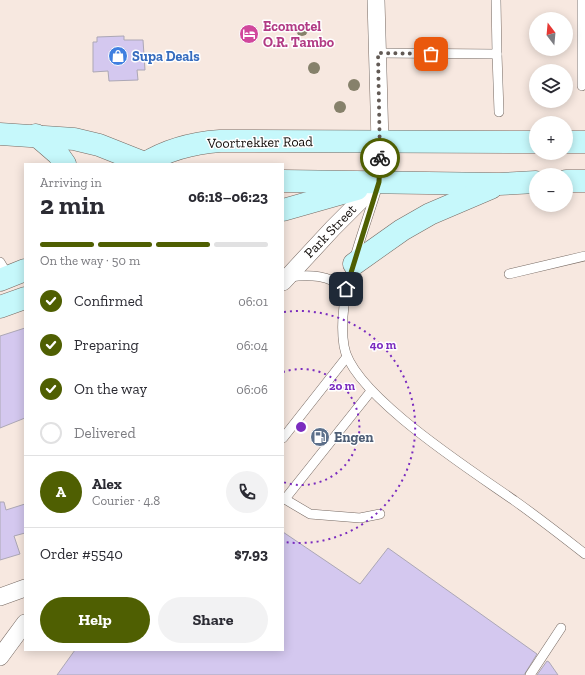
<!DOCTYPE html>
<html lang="en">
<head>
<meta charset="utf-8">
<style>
  body { margin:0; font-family:"Zilla Slab",serif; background:#f2f2f3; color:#2b2b33; height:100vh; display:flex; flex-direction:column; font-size:15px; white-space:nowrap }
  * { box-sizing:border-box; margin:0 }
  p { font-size:13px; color:#7c7c81 }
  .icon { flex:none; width:22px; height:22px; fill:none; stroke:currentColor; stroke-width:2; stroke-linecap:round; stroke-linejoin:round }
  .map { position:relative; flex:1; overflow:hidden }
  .panel { position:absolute; left:24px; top:163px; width:260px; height:488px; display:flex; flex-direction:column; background:#fff; border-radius:0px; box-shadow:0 2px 10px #0003 }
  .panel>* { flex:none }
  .needle { width:26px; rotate:344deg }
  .fabs { position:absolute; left:529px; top:12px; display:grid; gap:8px }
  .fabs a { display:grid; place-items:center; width:44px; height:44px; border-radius:50%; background:#fff; box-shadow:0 2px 10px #0003; font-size:20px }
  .pin { position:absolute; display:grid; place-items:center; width:34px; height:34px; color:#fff; margin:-17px; border-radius:8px; box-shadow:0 2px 6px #0006 }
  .courier { position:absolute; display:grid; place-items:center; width:40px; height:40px; margin:-20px; border:3px solid #4f5f02; border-radius:50%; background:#fff; color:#222; box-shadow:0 1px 5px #0007 }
  .head em { font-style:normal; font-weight:700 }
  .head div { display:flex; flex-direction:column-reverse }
  .head { display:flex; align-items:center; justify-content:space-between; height:68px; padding:0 16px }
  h1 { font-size:26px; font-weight:700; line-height:30px }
  .bar { display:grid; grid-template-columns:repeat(4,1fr); gap:6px 4px; align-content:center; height:48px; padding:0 16px }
  .bar i { height:5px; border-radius:3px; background:#e1e1e2 }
  .bar .selected { background:#4f5f02 }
  .bar p { grid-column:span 4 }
  .line { display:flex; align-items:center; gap:10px; padding:0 16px; border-top:1px solid #e1e1e2 }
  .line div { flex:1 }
  .round { display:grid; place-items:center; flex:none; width:42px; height:42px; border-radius:21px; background:#f2f2f3 }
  ol { padding:0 16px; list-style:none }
  li { display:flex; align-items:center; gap:12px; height:44px }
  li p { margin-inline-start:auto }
  li .icon { padding:4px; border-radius:50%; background:#4f5f02; color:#fff; stroke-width:4 }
  li:last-child { color:#7c7c81 }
  li i { width:22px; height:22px; border:2px solid #e1e1e2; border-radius:50% }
  .cta { display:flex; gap:8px; margin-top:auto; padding:8px 16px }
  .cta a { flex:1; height:46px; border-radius:24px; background:#4f5f02; color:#fff; font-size:16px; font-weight:700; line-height:46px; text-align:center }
  .cta a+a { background:#f2f2f3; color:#2b2b33 }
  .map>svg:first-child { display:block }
</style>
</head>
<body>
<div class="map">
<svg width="585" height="675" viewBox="0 0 585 675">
  <rect width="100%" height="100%" fill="#f7e8e0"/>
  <!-- building -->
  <g fill="#d4c8ef" stroke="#aca7b5">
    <path d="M124 36V40H143L145 70H137L138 80 109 81 108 71 93 72V42H97V37Z"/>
    <path d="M25 328V418L0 428V336Z"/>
    <path d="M0 502H4L6 510 25 504V533L14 536 20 554 0 560Z"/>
    <path d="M283 532 360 584 388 548 537 654 524 675H57L75 650H283Z"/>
    <path d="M547 661 549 662 558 675H537Z"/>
  </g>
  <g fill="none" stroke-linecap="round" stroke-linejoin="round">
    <!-- lane casing -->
    <g stroke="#766962" stroke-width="10">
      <g id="lane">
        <path d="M378 53 497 54 496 0"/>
        <path d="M497 54 499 112"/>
        <path d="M582 86V0"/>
        <path d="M377 188C363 235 336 297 344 346 351 394 474 472 515 501 539 518 562 536 585 554"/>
        <path d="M0 262 9 277"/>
        <path d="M509 274 585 256"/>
        <path d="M289 277C311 274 328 275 346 289"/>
        <path d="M283 438 346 358"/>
        <path d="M283 498 310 514 360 518 380 514"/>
        <path d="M285 499 371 391"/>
        <path d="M530 675 561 628"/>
      </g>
    </g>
    <!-- street casing -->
    <g stroke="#766962" stroke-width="18">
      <g id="street">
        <path d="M283 282 333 228 379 182 380 142 376 0"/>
        <path d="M0 597 25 588"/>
        <path d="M0 657 25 623"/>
      </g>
    </g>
    <!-- secondary casing -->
    <g stroke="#766962" stroke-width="23">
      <g id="secondary">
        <path d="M0 134 74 139 99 145 147 164"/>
        <path d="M36 135 58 154 65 164"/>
        <path d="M566 142H585"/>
        <path d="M144 164C168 149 192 143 220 141L536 142"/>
        <path d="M283 181 499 184 536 182"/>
        <path d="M566 181H585"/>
        <path d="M283 210 357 189"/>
        <path d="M354 264 402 230 430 214 491 188"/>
        <path d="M0 280 25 270"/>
        <path d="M0 307 25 298"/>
      </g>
    </g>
    <!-- lane -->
    <use href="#lane" stroke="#fff" stroke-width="9"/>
    <!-- street -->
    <use href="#street" stroke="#fff" stroke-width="17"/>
    <!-- secondary -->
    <use href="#secondary" stroke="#c6f8fb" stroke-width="22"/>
  </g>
  <!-- trees -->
  <g fill="#86816b">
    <circle cx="302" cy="30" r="6"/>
    <circle cx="314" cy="68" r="6"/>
    <circle cx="354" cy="85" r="6"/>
    <circle cx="340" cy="107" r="6"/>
  </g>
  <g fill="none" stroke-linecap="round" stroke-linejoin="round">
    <!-- done -->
    <path stroke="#625a55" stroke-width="4" stroke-dasharray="0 7.2" d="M380 158 378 53 431 54"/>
    <!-- route -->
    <path stroke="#4f5f02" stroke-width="5" d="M346 289 379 182 380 158"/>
  </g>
  <!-- distance rings -->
  <g fill="none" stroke="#7b2cbf" stroke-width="2" stroke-dasharray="2 4">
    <path d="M283 372A58 58 0 1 1 283 482"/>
    <path d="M284 312A116 116 0 1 1 284 542"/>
  </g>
  <!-- icons -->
  <defs>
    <g id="hotel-disc" transform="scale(1)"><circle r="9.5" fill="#d1479c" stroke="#fff"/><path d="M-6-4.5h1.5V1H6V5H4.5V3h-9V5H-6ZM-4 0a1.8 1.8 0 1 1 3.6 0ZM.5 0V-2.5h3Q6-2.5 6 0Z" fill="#fff"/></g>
    <g id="shop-disc" transform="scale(1)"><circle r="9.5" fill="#3f7fe0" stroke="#fff"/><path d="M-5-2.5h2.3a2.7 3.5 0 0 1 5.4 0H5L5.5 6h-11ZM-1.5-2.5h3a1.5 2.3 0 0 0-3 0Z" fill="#fff"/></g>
    <g id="fuel-disc" transform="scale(1)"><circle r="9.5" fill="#5c6f8a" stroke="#fff"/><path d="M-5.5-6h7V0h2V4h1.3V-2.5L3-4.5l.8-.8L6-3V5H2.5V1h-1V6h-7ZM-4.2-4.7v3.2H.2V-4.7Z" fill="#fff"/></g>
  </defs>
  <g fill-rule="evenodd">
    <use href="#hotel-disc" x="249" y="34"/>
    <use href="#shop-disc" x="118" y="56"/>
    <use href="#fuel-disc" x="320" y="437"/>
  </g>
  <g text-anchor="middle" stroke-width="3" stroke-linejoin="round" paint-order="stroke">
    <!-- hotel labels -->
    <g font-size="14" font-weight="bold" fill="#b23c85" stroke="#fff" text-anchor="start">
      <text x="263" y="31">Ecomotel<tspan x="263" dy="16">O.R. Tambo</tspan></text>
    </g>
    <!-- shop labels -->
    <g font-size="14" font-weight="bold" fill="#366cbe" stroke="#fff" text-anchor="start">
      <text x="132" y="61">Supa Deals</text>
    </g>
    <!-- street labels -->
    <g font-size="14" fill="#120d0a" stroke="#fff">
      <text transform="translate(260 142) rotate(-1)" y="5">Voortrekker Road</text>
      <text transform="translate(330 231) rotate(-46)" y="5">Park Street</text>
    </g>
    <!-- service labels -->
    <g font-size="14" font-weight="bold" fill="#4e5e75" stroke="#fff" text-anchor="start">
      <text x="334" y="442">Engen</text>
    </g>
  </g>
  <circle cx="301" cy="427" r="6" fill="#7b2cbf" stroke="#fff" stroke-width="2"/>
  <g font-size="12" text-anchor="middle" font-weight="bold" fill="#7b2cbf" stroke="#fff" stroke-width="3" stroke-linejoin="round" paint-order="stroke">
    <text x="383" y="349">40 m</text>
    <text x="342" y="390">20 m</text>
  </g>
</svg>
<div class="fabs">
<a><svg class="needle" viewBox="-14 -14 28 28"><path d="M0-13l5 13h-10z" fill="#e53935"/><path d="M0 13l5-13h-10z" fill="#7c7c81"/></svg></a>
<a><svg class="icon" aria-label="layers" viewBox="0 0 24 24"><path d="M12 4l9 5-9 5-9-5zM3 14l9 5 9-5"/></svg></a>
<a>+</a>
<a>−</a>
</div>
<div class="pin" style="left:431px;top:54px;background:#ea580c"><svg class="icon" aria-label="bag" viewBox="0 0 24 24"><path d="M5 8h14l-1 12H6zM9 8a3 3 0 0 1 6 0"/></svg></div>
<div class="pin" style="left:346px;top:289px;background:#1f2937"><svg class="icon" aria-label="home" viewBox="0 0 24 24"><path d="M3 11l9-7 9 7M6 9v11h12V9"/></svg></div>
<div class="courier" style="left:380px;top:158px"><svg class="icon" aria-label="bike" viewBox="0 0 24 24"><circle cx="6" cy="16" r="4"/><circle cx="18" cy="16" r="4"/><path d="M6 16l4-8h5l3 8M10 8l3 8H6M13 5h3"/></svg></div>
<section class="panel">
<div class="head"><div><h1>2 min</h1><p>Arriving in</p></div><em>06:18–06:23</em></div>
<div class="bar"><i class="selected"></i><i class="selected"></i><i class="selected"></i><i></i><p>On the way · 50 m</p></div>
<ol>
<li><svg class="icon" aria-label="check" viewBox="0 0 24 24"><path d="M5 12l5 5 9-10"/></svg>Confirmed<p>06:01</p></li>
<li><svg class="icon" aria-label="check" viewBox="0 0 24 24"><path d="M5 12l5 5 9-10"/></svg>Preparing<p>06:04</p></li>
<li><svg class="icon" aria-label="check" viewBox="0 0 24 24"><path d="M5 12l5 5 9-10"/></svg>On the way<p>06:06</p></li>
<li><i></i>Delivered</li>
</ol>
<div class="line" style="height:72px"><b class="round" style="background:#4f5f02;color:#fff">A</b><div><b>Alex</b><p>Courier · 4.8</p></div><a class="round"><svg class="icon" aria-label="phone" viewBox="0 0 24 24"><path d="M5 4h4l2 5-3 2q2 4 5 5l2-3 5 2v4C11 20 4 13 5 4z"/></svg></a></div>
<div class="line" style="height:52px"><div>Order #5540</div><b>$7.93</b></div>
<div class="cta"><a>Help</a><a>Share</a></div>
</section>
</div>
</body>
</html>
